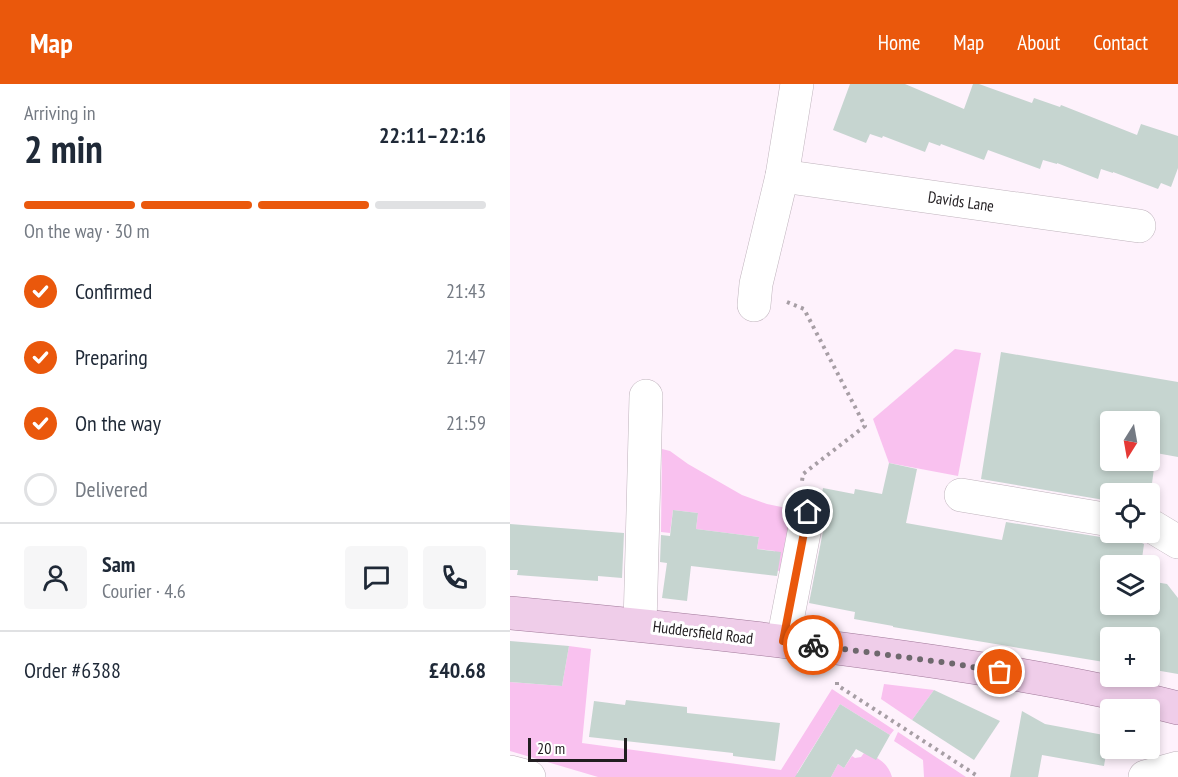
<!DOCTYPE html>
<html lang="en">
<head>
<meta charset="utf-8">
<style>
  body { margin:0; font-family:"PT Sans Narrow",sans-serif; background:#f6f6f7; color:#1f2937; height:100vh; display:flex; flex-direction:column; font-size:22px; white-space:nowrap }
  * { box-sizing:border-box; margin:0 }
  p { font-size:20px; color:#747a83 }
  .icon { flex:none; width:33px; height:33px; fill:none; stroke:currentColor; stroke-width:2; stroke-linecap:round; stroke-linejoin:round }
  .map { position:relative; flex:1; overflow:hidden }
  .drawer { display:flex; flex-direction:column; background:#fff; width:510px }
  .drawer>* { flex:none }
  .needle { width:39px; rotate:191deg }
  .buttons { position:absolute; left:590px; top:327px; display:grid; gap:12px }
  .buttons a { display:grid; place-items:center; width:60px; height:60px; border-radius:6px; background:#fff; box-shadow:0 3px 9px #0003; font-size:30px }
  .scale { position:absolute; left:18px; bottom:15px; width:99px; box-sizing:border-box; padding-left:6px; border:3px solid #211d20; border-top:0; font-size:16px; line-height:21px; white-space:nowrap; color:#211d20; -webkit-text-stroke:4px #fff; paint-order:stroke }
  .pin { position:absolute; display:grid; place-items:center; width:51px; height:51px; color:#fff; margin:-26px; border:3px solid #fff; border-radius:50%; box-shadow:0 2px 6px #0007 }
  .courier { position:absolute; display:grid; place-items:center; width:60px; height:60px; margin:-30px; border:4px solid #ea580c; border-radius:50%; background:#fff; color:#222; box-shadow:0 2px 8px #0007 }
  .summary em { font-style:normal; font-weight:800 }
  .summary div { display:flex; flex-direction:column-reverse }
  .summary { display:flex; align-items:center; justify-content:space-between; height:102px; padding:0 24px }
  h1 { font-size:39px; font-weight:800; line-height:45px }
  .bar { display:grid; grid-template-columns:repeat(4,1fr); gap:9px 6px; align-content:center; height:72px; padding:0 24px }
  .bar i { height:8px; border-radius:4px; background:#e0e1e3 }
  .bar .active { background:#ea580c }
  .bar p { grid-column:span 4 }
  .line { display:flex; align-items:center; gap:15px; padding:0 24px; border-top:2px solid #e0e1e3 }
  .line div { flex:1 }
  .round { display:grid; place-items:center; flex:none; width:63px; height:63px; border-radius:6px; background:#f6f6f7 }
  ol { padding:0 24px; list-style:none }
  li { display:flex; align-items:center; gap:18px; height:66px }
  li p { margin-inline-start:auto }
  li .icon { padding:6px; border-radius:50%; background:#ea580c; color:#fff; stroke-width:4 }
  li:last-child { color:#747a83 }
  li i { width:33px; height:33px; border:3px solid #e0e1e3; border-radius:50% }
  header { display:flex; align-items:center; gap:36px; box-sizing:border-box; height:84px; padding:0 30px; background:#ea580c; color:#fff }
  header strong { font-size:28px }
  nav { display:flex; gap:33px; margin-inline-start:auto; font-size:21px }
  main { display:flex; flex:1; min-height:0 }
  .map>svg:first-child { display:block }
</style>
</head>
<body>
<header>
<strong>Map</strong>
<nav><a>Home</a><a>Map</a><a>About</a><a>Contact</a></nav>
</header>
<main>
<section class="drawer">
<div class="summary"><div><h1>2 min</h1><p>Arriving in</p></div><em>22:11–22:16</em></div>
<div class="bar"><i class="active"></i><i class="active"></i><i class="active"></i><i></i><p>On the way · 30 m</p></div>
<ol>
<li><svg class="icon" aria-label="check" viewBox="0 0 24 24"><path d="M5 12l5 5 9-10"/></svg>Confirmed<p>21:43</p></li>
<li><svg class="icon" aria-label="check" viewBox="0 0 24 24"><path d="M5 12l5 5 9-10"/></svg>Preparing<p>21:47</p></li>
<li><svg class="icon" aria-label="check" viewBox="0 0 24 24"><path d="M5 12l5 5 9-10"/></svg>On the way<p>21:59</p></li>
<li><i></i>Delivered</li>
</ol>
<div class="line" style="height:108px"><a class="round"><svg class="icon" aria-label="person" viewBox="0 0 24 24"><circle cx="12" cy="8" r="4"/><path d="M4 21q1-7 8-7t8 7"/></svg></a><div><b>Sam</b><p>Courier · 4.6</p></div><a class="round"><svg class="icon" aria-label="chat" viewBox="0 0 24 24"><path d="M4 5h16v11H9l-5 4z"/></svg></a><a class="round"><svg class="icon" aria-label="phone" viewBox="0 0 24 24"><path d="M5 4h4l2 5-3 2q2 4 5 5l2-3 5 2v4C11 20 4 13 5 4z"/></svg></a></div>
<div class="line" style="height:78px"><div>Order #6388</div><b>£40.68</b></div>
</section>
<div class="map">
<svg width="668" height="693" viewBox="0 0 668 693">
  <rect width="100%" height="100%" fill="#fef2fc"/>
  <!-- green -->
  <g fill="#f9c1ef">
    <path d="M445 265 471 269 448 392 379 379 363 335Z"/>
    <path d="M152 365 160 367 178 380 232 411 257 420 286 426 276 488 263 486 265 467 247 465 249 453 186 445 188 429 163 426 160 449 151 448Z"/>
    <path d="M59 562 81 565 72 659 271 686 322 605 384 646 380 651 330 620 287 689 294 693H88L0 667V598L52 602Z"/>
    <path d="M374 600 424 606 402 636 371 615Z"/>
    <path d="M388 648 456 693H414L413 676 384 657Z"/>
    <path d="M354 669C367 672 378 679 382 693H321L328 680 334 684 342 672 345 674 351 673Z"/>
  </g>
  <!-- building -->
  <g fill="#c6d5d0" fill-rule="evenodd">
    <path d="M340 0H395L454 25 463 0H469L522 19 524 14 550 23 551 21 627 51 631 40 668 52V84L661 103 651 99 648 105 603 88V89L591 85 588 95 547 79V80L533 76 530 85 478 66 474 76 431 60 430 62 419 58 415 68 373 52 372 54 360 50 356 59 323 46Z"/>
    <path d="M491 268 668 298V373L646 369 639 422V410H600V417L471 395ZM600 338H639V376H600Z"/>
    <path d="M379 379 407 385 396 439 492 456 496 438 597 454H606L614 448H622L626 456 634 460 631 482H600V520H639V497L657 500 668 514V590L639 585V554H600V579L383 543V542L344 535 345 528 299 519 316 432V422L311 414 313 404 344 410 345 405 372 410Z"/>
    <path d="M163 426 188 429 186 445 249 453 247 465 271 468 267 492 181 482 177 517 152 514 157 479 150 478 151 451 160 452Z"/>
    <path d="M0 440 114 449 112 494 88 492V497L7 491 8 486H0Z"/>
    <path d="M0 557 59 562 52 602 0 598Z"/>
    <path d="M424 606 490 637 464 676 402 636Z"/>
    <path d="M116 616 177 623V629L270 639 265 677 223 672V669L79 653 84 617 115 621Z"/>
    <path d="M330 620 380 651 366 676 346 665 334 684 328 680 321 693H285Z"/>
    <path d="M512 627 535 640 599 652 594 682 532 671 528 693H500Z"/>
  </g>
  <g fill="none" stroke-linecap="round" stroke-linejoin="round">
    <!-- minor casing -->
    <g stroke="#bfb3bc" stroke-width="34">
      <g id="minor">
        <path d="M272 92 629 142"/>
        <path d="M244 221 246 200 272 92 287 0"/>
        <path d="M451 411 600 436"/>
        <path d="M639 442 643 443 668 458"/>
        <path d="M130 541 136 312"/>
        <path d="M273 557 298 428"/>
        <path d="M0 688 19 693"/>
        <path d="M635 693 668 684"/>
      </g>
    </g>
    <!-- major casing -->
    <g stroke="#a07999" stroke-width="34">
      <path id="major" d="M0 529C119 540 237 552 356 568 460 582 566 598 668 624"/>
    </g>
    <!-- path -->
    <g stroke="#a79ea5" stroke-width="4" stroke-dasharray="3 4.5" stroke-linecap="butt">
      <path d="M277 218 294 225 355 342 293 390 292 397"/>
      <path d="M327 598V601L469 693"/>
    </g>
    <!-- minor -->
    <use href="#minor" stroke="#fff" stroke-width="33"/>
    <!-- major -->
    <use href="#major" stroke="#efcde9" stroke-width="33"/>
  </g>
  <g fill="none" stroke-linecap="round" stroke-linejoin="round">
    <!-- done -->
    <path stroke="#6e686d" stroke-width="6" stroke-dasharray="0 10.8" d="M303 561 446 580 490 588"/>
    <!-- route -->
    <path stroke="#ea580c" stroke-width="8" d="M298 428 273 557 303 561"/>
  </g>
  <g text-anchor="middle" stroke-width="6" stroke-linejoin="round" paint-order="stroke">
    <!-- street labels -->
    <g font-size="16" fill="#211d20" stroke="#fff">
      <text transform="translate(451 117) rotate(8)" y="6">Davids Lane</text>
      <text transform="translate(193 548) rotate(7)" y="6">Huddersfield Road</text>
    </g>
  </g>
</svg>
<div class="buttons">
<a><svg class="needle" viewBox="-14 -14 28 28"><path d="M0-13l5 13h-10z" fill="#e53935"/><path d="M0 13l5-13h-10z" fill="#747a83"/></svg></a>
<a><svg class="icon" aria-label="locate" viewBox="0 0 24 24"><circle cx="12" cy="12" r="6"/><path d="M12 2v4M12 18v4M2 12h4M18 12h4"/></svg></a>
<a><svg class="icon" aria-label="layers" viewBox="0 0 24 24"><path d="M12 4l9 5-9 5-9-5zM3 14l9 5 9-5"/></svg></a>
<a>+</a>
<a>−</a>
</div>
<div class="scale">20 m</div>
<div class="pin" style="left:490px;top:588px;background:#ea580c"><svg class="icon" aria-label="bag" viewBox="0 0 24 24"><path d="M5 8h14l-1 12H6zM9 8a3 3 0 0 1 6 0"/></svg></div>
<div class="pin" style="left:298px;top:428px;background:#1f2937"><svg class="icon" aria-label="home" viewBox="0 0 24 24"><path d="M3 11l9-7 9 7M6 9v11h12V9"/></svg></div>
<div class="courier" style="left:303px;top:561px"><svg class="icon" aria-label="bike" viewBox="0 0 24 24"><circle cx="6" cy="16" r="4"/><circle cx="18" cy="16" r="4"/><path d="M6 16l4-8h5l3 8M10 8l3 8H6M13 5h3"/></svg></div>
</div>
</main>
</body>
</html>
